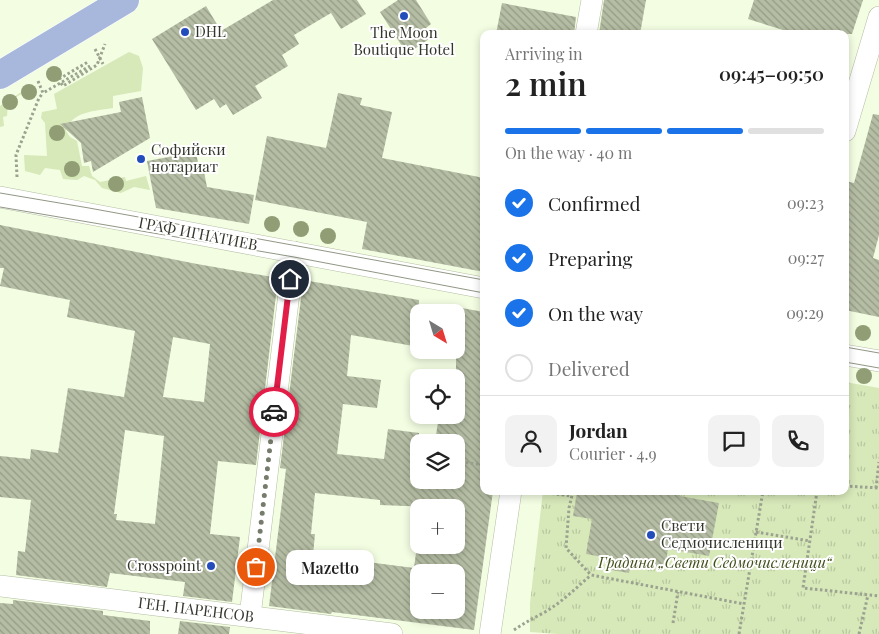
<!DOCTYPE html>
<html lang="en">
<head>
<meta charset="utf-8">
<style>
  body { margin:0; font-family:"Playfair Display",serif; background:#f2f2f2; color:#222; height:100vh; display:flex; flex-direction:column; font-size:19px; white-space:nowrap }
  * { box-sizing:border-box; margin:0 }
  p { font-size:16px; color:#767676 }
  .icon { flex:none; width:28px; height:28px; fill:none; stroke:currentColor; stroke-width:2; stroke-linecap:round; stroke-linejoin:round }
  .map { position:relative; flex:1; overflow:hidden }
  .sheet { position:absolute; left:480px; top:30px; width:369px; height:465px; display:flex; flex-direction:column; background:#fff; border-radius:10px; box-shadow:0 2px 8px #0003 }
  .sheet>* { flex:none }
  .needle { width:32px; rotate:142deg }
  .fabs { position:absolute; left:410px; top:304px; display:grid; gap:10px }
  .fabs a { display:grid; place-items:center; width:55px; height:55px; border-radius:10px; background:#fff; box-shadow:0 2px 8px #0003; font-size:25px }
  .pin { position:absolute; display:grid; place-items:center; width:42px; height:42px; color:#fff; margin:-21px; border:2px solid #fff; border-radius:50%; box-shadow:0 1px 5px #0007 }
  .courier { position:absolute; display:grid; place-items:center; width:50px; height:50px; margin:-25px; border:4px solid #e11d48; border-radius:50%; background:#fff; color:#222; box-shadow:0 1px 6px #0007 }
  .bubble { position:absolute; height:35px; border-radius:10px; background:#fff; box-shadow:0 2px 8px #0003; font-size:16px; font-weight:600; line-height:35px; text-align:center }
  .summary em { font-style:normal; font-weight:600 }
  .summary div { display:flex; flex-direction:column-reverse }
  .summary { display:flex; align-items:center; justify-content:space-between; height:85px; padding:0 25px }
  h1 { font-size:32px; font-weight:600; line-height:38px }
  .bar { display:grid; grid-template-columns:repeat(4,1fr); gap:8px 5px; align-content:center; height:60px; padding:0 25px }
  .bar i { height:6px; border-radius:4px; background:#e0e0e0 }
  .bar .current { background:#1a73e8 }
  .bar p { grid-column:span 4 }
  .line { display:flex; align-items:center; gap:12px; padding:0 25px; border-top:1px solid #e0e0e0 }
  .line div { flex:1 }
  .round { display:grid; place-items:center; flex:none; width:52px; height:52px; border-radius:10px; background:#f2f2f2 }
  ol { padding:0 25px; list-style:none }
  li { display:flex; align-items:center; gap:15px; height:55px }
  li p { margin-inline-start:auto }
  li .icon { padding:5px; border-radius:50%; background:#1a73e8; color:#fff; stroke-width:4 }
  li:last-child { color:#767676 }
  li i { width:28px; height:28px; border:2px solid #e0e0e0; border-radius:50% }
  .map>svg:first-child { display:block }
</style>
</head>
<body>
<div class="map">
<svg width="879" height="634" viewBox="0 0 879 634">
  <defs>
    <pattern id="park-tufts" width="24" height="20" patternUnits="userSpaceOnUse" patternTransform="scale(1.25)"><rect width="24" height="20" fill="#d7e8b9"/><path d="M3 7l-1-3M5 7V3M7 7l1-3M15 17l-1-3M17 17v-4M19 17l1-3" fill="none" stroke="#b9c89f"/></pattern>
    <pattern id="building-back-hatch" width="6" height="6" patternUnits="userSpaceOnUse" patternTransform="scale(1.25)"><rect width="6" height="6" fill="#b5bea4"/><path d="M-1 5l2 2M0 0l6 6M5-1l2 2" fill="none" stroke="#949b86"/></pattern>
  </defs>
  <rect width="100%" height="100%" fill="#f3fde2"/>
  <!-- grass -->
  <g fill="#d7e8b9">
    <path d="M129 52 139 56 143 68 141 91 113 96V108C96 111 71 111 66 131L70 137 77 141 82 166H89L92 176 100 182 125 177 126 181 146 176 150 190 134 187 121 193 102 188 95 180 84 176 77 180 63 179 60 170 45 168 40 175 25 171 24 155 47 156 45 123 41 118 42 112 57 109 54 94Z"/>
    <path d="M32 85 33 87 8 102 7 116 3 117 4 126 0 127V106Z"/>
  </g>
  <!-- park -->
  <path fill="url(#park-tufts)" d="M845 382 879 388V634H558L530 632V603L543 491H845Z"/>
  <!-- building -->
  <g fill="url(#building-back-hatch)" fill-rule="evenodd">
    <path d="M273 0H357L366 14 341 29 331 13 294 35 299 44 282 55 288 66 255 86 262 98 233 115 226 104 220 108 214 99 196 110 152 39 206 6 221 31Z"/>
    <path d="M398 0H416L431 24 426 28 432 37 407 54 380 12Z"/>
    <path d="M604 0H646L640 34H599Z"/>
    <path d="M754 0H863L852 34H796L748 19Z"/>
    <path d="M502 3 576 17 574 34H496Z"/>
    <path d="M338 93 362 98 360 105 392 112 382 158 484 178V272L362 249 367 222 255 200 267 136 326 148Z"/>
    <path d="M142 97 150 138 93 172 91 161 84 163 81 143 60 124 121 112 119 102Z"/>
    <path d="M873 114 879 115V235L873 258 879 260V317L845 310V181L854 183Z"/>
    <path d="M196 152 198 163 202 162 207 187 254 195 249 224 156 208 147 161Z"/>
    <path d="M0 225 197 264 278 278 256 465 218 461 210 534 240 537 232 602 183 596 185 582 110 573 107 587 16 575 18 551 25 552 31 500 0 497V456L30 459 31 449 58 453 68 388 124 397 135 331 67 317 70 300 0 286 4 268H0ZM173 337 210 344 204 402 163 397ZM125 430 164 436 155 524 116 520 117 514H114Z"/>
    <path d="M309 281 419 300V347L351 335 347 376 381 380 377 408 343 404 337 454 384 459 388 429 419 433V480H456V442H435L439 415H456V307L484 312V491H493L474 630 332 612 331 614 269 606 286 469 280 468 303 282 309 284ZM315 493 380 500V505L456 508V545H417L414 568 313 555 315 534H311ZM419 572H456V610H419Z"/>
    <path d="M597 491H680V496L719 503 709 556 668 549 665 568 631 562 629 573 606 569 608 558 586 554 592 519 573 516 577 492 596 496Z"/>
    <path d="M13 600 103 611V615L150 621V634H0V603L13 604Z"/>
    <path d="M180 621 230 627 229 634H178Z"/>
  </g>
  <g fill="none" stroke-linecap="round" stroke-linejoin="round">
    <!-- street casing -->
    <g stroke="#b4bea4" stroke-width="22">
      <g id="street">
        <path d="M586 34 592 0"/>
        <path d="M845 131 879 17"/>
        <path d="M0 197 484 288"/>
        <path d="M845 355 879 361"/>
        <path d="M0 586 392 634"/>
        <path d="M250 616 294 252"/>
        <path d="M490 634 511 491"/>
      </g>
    </g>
    <!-- primary casing -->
    <g stroke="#fff" stroke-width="29">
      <path id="primary" d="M0 75 125 0"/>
    </g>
    <!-- path -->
    <g stroke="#9ba28f" stroke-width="3" stroke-dasharray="2.5 2.5" stroke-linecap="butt">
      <path d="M95 49 103 64"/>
      <path d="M59 79 88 62"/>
      <path d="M38 81 43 93 90 66"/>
      <path d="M61 83 63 86 97 65 105 44"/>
      <path d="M17 177 16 155 39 98 43 93"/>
      <path d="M456 461 484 465"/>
      <path d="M845 486 879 488"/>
      <path d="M876 488 879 462"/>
      <path d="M532 491 571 496"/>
      <path d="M573 491 569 508 566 548 591 575 744 604"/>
      <path d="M817 491 803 588 879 596"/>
      <path d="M756 532 810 541"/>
      <path d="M673 623 678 592"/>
      <path d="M514 630C524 623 534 618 545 612 562 602 576 588 591 575"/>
      <path d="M739 634 763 491"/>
      <path d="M859 634 868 595"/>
    </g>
    <!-- street -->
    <use href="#street" stroke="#fff" stroke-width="21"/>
    <!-- primary -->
    <use href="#primary" stroke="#a8b8dc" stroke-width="28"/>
    <!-- tram -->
    <g stroke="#909784" stroke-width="1">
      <path d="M0 193 89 208 484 280"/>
      <path d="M0 207 294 257 484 293"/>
      <path d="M845 347 879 353"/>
      <path d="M845 362 879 368"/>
    </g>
  </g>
  <!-- trees -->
  <g fill="#919d75">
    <circle cx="54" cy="74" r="8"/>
    <circle cx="29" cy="92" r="8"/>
    <circle cx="10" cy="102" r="8"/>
    <circle cx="57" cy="133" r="8"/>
    <circle cx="72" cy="169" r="8"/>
    <circle cx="116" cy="184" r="8"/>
    <circle cx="272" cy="224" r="8"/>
    <circle cx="301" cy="229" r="8"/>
    <circle cx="328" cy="236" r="8"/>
    <circle cx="863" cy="333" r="8"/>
    <circle cx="864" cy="376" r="8"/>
  </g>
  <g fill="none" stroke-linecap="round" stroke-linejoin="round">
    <!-- done -->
    <path stroke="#767c6b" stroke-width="5" stroke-dasharray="0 9" d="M256 567 274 412"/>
    <!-- route -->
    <path stroke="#e11d48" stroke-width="6" d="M274 412 290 279"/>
  </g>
  <!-- markers -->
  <g fill="#244dbc" stroke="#fff" stroke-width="2">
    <circle cx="404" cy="16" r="5"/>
    <circle cx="185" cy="32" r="5"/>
    <circle cx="141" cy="159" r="5"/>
    <circle cx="651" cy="535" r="5"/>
    <circle cx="211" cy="566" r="5"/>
  </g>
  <g text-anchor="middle" stroke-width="4" stroke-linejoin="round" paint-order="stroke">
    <!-- poi labels -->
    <g font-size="15" fill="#32362b" stroke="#fff" text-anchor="start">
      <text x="195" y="37">DHL</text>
      <text x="404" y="38" text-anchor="middle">The Moon<tspan x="404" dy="17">Boutique Hotel</tspan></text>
      <text x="151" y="155">Софийски<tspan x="151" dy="17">нотариат</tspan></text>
      <text x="661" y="531">Свети<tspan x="661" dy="17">Седмочисленици</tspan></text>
      <text x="201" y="571" text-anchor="end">Crosspoint</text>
    </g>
    <!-- street labels -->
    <g font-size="15" fill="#32362b" stroke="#fff">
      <text transform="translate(198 234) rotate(11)" y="5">ГРАФ ИГНАТИЕВ</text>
      <text transform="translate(196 610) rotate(7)" y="5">ГЕН. ПАРЕНСОВ</text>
    </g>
    <!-- park labels -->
    <g font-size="15" font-style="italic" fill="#404f1b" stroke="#fff">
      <text x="715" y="568">Градина „Свети Седмочисленици“</text>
    </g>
  </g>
</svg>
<div class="fabs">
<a><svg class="needle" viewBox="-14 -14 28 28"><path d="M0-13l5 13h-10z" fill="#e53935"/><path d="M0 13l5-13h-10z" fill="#767676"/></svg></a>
<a><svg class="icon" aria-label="locate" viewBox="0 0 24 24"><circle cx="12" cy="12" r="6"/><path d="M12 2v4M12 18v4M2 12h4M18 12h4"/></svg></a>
<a><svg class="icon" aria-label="layers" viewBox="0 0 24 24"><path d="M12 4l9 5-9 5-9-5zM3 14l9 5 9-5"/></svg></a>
<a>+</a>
<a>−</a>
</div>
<div class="pin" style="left:256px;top:567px;background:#ea580c"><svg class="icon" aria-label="bag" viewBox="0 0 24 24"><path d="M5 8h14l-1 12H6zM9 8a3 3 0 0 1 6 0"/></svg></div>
<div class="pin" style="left:290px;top:279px;background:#1f2937"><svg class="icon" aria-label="home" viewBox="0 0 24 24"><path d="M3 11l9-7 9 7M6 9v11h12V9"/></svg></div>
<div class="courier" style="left:274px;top:412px"><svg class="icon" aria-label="car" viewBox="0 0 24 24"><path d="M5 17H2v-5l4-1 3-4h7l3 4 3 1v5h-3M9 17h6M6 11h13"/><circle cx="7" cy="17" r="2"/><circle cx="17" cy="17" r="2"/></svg></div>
<div class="bubble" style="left:286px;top:550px;width:88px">Mazetto</div>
<section class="sheet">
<div class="summary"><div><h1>2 min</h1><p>Arriving in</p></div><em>09:45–09:50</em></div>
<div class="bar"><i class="current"></i><i class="current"></i><i class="current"></i><i></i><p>On the way · 40 m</p></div>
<ol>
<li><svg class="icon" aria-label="check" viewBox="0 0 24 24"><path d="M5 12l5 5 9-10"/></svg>Confirmed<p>09:23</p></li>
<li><svg class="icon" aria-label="check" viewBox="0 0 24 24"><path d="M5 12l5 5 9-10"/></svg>Preparing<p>09:27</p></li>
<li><svg class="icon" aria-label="check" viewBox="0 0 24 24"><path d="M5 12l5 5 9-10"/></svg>On the way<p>09:29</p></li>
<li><i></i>Delivered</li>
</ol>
<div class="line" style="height:90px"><a class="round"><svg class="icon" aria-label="person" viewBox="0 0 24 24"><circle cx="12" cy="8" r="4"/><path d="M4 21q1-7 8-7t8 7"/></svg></a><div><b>Jordan</b><p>Courier · 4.9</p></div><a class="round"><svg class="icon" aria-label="chat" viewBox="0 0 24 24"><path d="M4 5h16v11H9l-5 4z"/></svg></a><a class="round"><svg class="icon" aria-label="phone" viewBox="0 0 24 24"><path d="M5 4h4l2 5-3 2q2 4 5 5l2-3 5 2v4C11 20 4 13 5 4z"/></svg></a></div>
</section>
</div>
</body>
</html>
